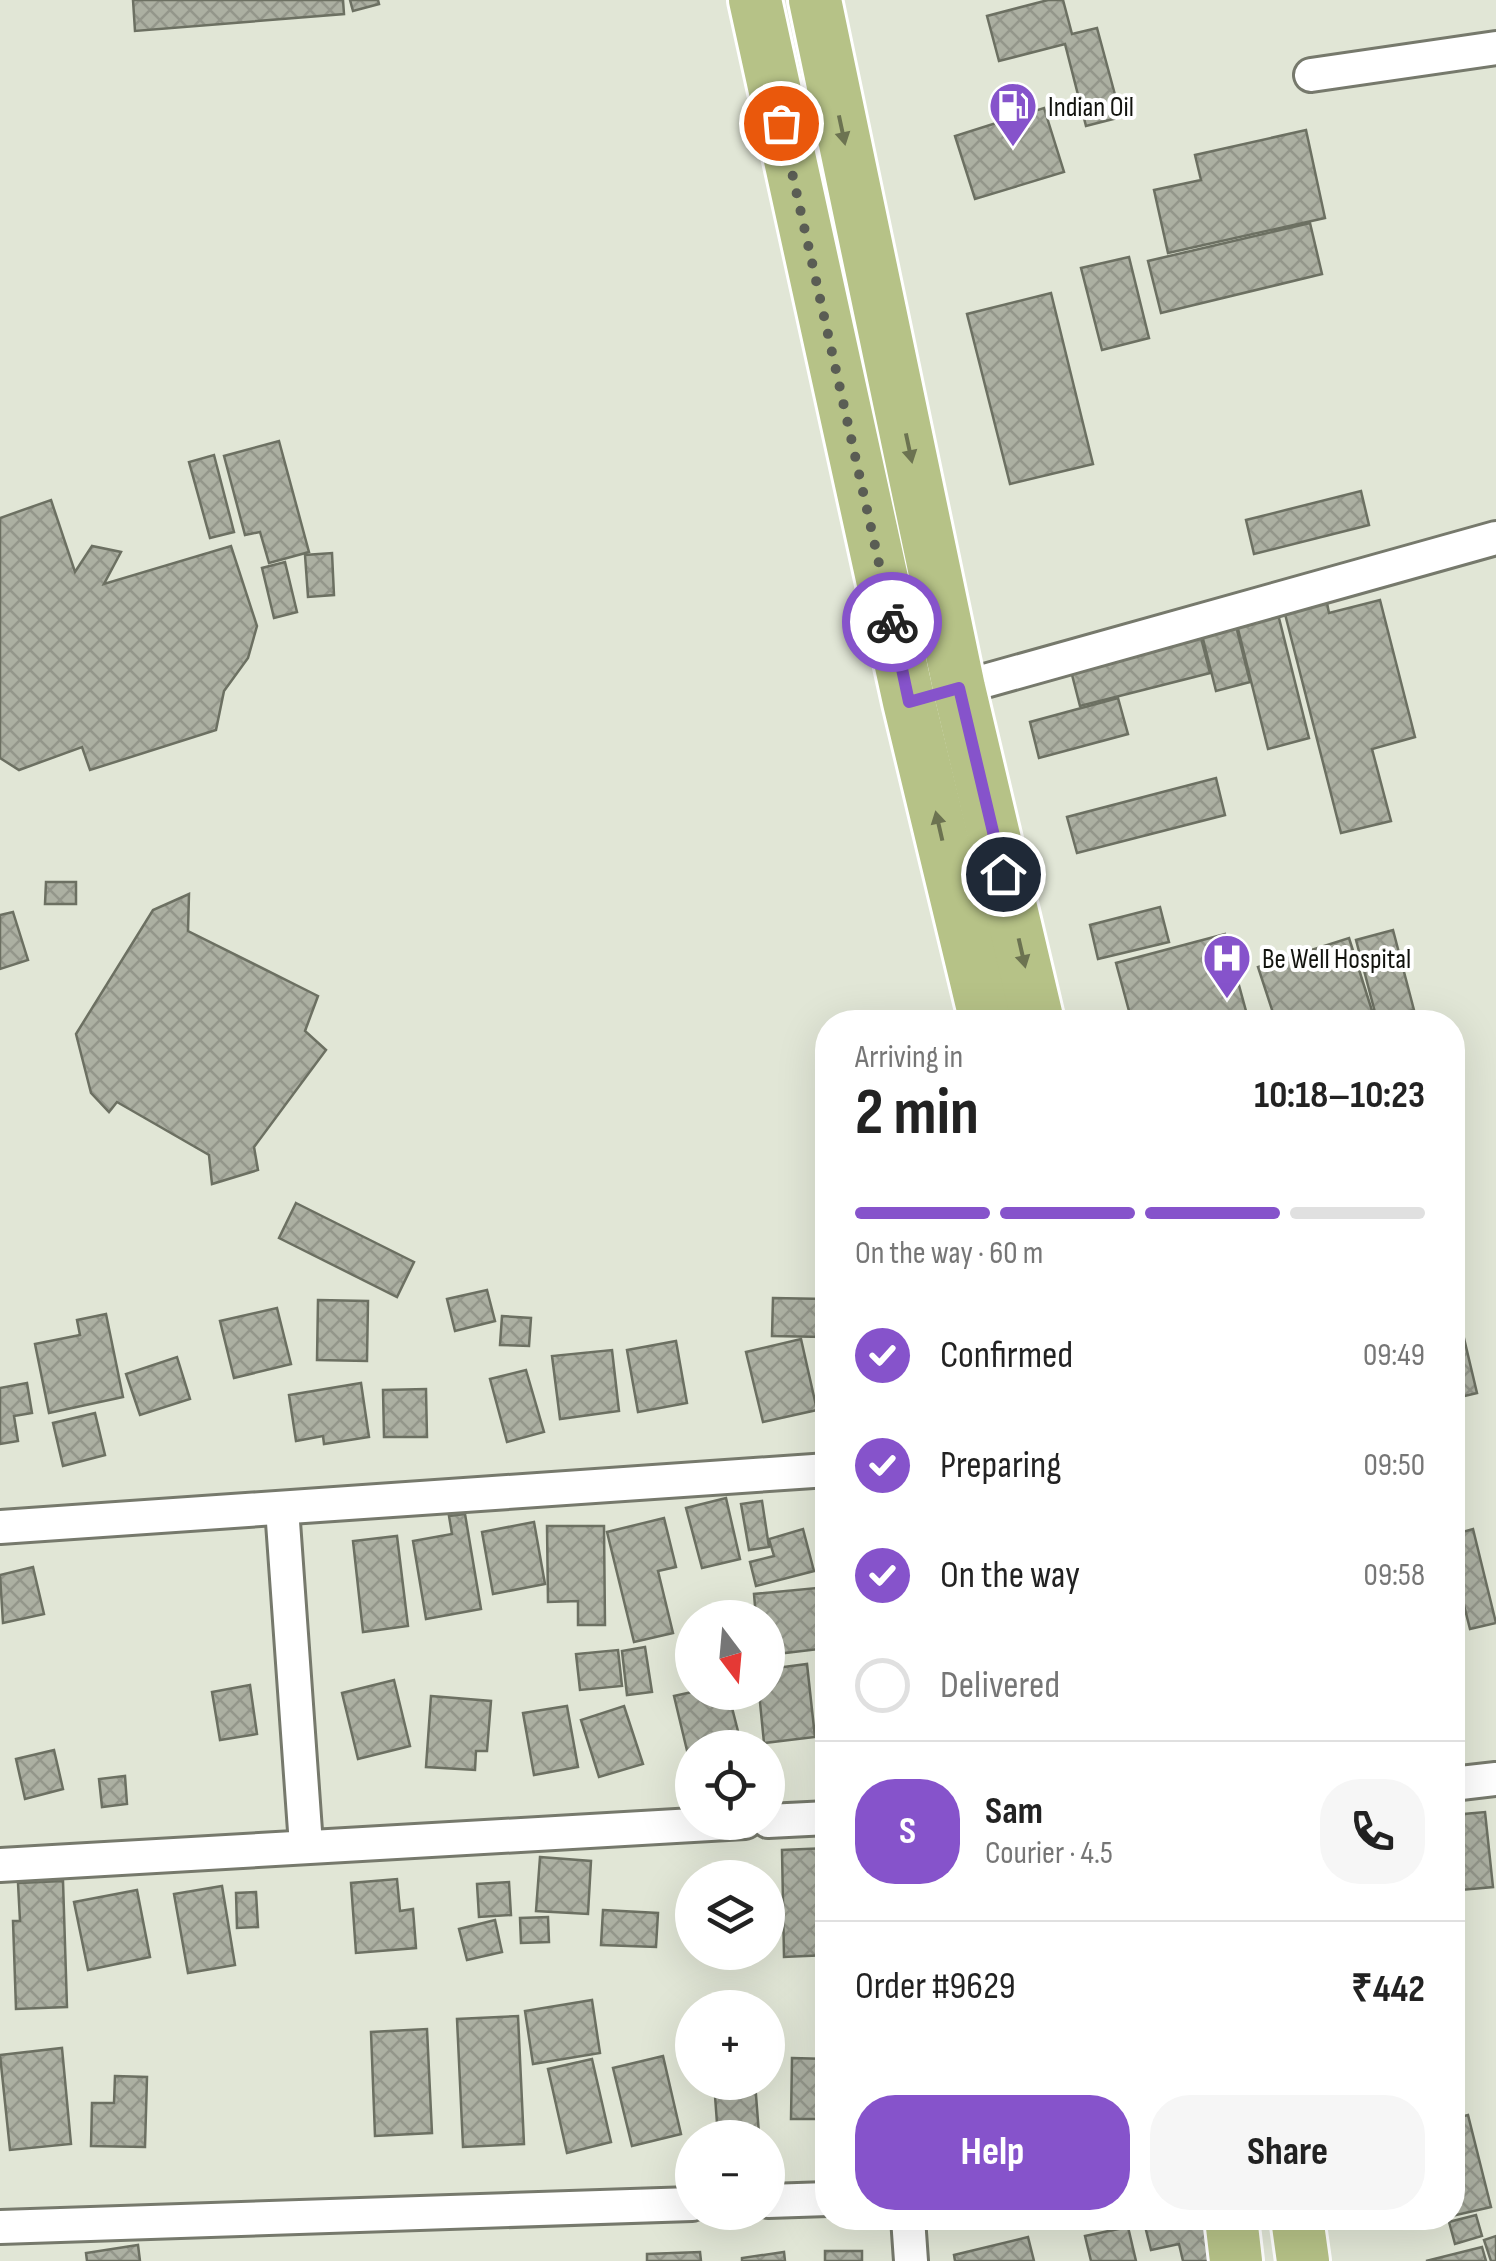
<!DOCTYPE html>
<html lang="en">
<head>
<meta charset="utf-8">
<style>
  body { margin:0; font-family:"Sofia Sans Condensed",sans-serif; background:#f6f6f6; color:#222; height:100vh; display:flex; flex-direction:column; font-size:38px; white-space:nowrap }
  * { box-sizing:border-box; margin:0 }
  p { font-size:32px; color:#767676 }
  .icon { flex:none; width:55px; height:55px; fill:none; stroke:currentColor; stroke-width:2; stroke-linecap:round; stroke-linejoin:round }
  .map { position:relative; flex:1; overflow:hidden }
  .drawer { position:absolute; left:815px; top:1010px; width:650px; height:1220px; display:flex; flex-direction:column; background:#fff; border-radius:40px; box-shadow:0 10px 40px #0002 }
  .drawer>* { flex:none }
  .needle { width:65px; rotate:164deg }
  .buttons { position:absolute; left:675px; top:1600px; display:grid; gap:20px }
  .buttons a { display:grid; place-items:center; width:110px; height:110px; border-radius:50%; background:#fff; box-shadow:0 10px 40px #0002; font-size:50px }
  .pin { position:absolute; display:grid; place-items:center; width:85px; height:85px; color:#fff; margin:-42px; border:5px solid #fff; border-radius:50%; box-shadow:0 2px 10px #0007 }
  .courier { position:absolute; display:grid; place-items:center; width:100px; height:100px; margin:-50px; border:8px solid #8653cb; border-radius:50%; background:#fff; color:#222; box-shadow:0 2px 12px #0007 }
  .head em { font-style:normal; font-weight:700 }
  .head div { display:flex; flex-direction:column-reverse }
  .head { display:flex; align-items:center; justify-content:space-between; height:170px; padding:0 40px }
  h1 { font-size:65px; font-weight:700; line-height:75px }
  .bar { display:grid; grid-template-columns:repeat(4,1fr); gap:15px 10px; align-content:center; height:120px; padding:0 40px }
  .bar i { height:12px; border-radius:8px; background:#e0e0e0 }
  .bar .selected { background:#8653cb }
  .bar p { grid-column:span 4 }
  .line { display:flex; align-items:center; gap:25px; padding:0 40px; border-top:2px solid #e0e0e0 }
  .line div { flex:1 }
  .round { display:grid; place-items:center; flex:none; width:105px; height:105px; border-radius:40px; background:#f6f6f6 }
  ol { padding:0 40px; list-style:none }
  li { display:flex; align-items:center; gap:30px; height:110px }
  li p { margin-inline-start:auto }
  li .icon { padding:10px; border-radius:50%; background:#8653cb; color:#fff; stroke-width:4 }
  li:last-child { color:#767676 }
  li i { width:55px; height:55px; border:5px solid #e0e0e0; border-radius:50% }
  .action { display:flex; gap:20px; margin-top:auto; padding:20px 40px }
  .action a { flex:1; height:115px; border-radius:40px; background:#8653cb; color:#fff; font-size:40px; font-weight:700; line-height:115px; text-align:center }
  .action a+a { background:#f6f6f6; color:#222 }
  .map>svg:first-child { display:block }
</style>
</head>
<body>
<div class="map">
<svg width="1496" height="2261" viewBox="0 0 1496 2261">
  <defs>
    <pattern id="building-cross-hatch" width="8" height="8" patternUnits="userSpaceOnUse" patternTransform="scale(2.5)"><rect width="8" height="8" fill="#acb0a2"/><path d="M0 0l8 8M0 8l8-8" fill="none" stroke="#93968a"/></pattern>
  </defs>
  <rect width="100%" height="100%" fill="#e1e6d6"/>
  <!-- building -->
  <g fill="url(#building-cross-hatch)" stroke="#6c7062" stroke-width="2.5">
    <path d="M133 0H343L344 14 135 31Z"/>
    <path d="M350 0H378L379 4 353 11Z"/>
    <path d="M1048 0H1063L1072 34 1097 28 1121 117 1086 126 1065 44 999 61 987 16Z"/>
    <path d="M1044 108 1064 172 975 199 955 136Z"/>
    <path d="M1306 130 1325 218 1168 253 1154 190 1201 180 1195 155Z"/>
    <path d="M1310 223 1322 274 1161 313 1148 261Z"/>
    <path d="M1129 257 1149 338 1102 350 1081 268Z"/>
    <path d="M1051 293 1093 464 1010 484 967 314Z"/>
    <path d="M279 441 309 552 269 563 260 532 245 535 224 456Z"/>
    <path d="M214 455 234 532 210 538 189 462Z"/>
    <path d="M1361 491 1369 525 1254 554 1246 520Z"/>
    <path d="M51 500 75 572 92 546 121 552 104 584 231 546 257 626 248 658 224 691 216 730 90 770 82 747 19 770 0 758V518Z"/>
    <path d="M332 553 334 595 308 597 305 555Z"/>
    <path d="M285 562 297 612 274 618 262 568Z"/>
    <path d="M1380 600 1415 737 1372 749 1391 821 1341 833 1285 614 1327 603 1329 613Z"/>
    <path d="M1278 614 1309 738 1268 749 1237 625Z"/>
    <path d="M1235 622 1250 682 1216 691 1201 631Z"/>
    <path d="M1200 634 1210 673 1080 706 1070 667Z"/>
    <path d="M1118 698 1128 734 1039 758 1030 722Z"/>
    <path d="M1216 778 1225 815 1077 853 1067 817Z"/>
    <path d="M46 882H76V904H45Z"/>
    <path d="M189 894 188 931 318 996 305 1031 326 1050 254 1147 258 1170 212 1184 209 1155 117 1102 109 1112 91 1093 76 1034 153 910Z"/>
    <path d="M1160 907 1169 942 1098 959 1090 925Z"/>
    <path d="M13 912 28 960 0 969V915Z"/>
    <path d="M1393 930 1414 1010 1377 1020 1356 940Z"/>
    <path d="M1225 934 1249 1022H1132L1116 963Z"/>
    <path d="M1349 938 1374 1017 1355 1022H1276L1258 967Z"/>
    <path d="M296 1203 414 1262 397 1297 279 1238Z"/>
    <path d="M487 1290 495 1321 455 1331 447 1299Z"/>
    <path d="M773 1298 826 1299 825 1337 772 1336Z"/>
    <path d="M318 1300 368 1301 367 1361 317 1360Z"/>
    <path d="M277 1308 291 1364 234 1378 220 1321Z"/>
    <path d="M106 1314 123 1397 49 1413 35 1344 80 1335 77 1320Z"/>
    <path d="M502 1316 531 1318 529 1346 500 1345Z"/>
    <path d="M1463 1334 1477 1393 1452 1399V1336Z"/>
    <path d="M801 1339 817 1410 763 1422 746 1352Z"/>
    <path d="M676 1341 687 1403 638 1412 627 1350Z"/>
    <path d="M612 1350 619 1411 560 1419 552 1356Z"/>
    <path d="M177 1357 190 1399 140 1415 126 1374Z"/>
    <path d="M526 1370 544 1432 507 1442 490 1379Z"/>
    <path d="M27 1383 32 1413 14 1416 18 1441 0 1444V1388Z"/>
    <path d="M361 1383 369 1437 324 1444 323 1436 296 1441 289 1395Z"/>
    <path d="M426 1389 427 1437H384L383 1390Z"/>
    <path d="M95 1413 105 1455 63 1466 53 1423Z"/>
    <path d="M726 1498 740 1559 702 1568 686 1508Z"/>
    <path d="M762 1501 769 1547 749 1550 741 1504Z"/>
    <path d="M465 1514 481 1609 426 1619 413 1541 452 1534 449 1516Z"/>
    <path d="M664 1518 676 1567 658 1571 673 1633 634 1642 607 1532Z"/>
    <path d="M534 1522 545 1584 493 1594 482 1532Z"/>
    <path d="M547 1526H604L605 1625H578V1601L548 1602Z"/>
    <path d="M803 1529 814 1571 756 1586 750 1562 774 1556 769 1539Z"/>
    <path d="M1473 1529 1496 1623 1470 1629 1452 1558V1535Z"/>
    <path d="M397 1536 408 1626 363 1632 353 1541Z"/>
    <path d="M33 1567 44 1614 3 1623 0 1575Z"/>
    <path d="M827 1587 828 1648 768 1655V1618H756L754 1594Z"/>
    <path d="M645 1647 652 1692 627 1695 622 1651Z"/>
    <path d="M618 1650 622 1686 580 1690 576 1654Z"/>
    <path d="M807 1664 815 1737 764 1743 759 1692H768V1669Z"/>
    <path d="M394 1680 410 1746 358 1759 342 1693Z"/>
    <path d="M250 1685 257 1734 220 1740 212 1692Z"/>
    <path d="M692 1692H728L742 1747 692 1748V1758L689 1759 674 1696Z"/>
    <path d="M431 1696 491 1701 487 1751H476L475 1770 426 1767Z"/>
    <path d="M567 1706 578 1767 534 1775 523 1713Z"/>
    <path d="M624 1706 643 1764 599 1777 581 1720Z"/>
    <path d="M54 1750 63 1789 25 1799 16 1759Z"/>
    <path d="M125 1776 127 1804 102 1807 99 1779Z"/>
    <path d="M1485 1812 1493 1887 1461 1890 1453 1815Z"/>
    <path d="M828 1848V1955L784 1957 782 1850Z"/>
    <path d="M540 1857 591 1861 588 1914 536 1911Z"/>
    <path d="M397 1879 400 1911 413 1909 416 1948 356 1953 351 1883Z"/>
    <path d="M63 1881 67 2007 16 2009 13 1921H20L18 1883Z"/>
    <path d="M509 1882 511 1915 479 1917 477 1884Z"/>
    <path d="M222 1886 235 1965 188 1973 174 1894Z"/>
    <path d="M137 1890 150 1957 88 1970 74 1902Z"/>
    <path d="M256 1892 258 1927 237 1928 236 1893Z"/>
    <path d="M603 1910 658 1913 656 1947 601 1945Z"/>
    <path d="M548 1917 549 1942 521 1943 520 1918Z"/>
    <path d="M495 1920 502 1952 467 1960 459 1929Z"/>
    <path d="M592 2000 600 2053 533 2064 525 2011Z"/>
    <path d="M518 2016 524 2144 463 2147 457 2019Z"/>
    <path d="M427 2029 432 2133 375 2136 371 2032Z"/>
    <path d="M62 2048 71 2144 10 2150 0 2055Z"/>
    <path d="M663 2056 681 2134 632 2146 613 2068Z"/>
    <path d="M792 2058 828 2059 822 2119H791Z"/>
    <path d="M592 2059 611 2142 567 2153 548 2069Z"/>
    <path d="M115 2076 147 2077 145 2147 91 2146 92 2103H114Z"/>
    <path d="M714 2082H755L759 2134 718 2137Z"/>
    <path d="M1468 2115 1491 2207 1452 2216V2119Z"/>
    <path d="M1476 2215 1482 2236 1455 2244 1449 2222Z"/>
    <path d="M1143 2218H1217L1227 2261H1183L1179 2244 1151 2250Z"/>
    <path d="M1128 2227 1136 2261H1091L1085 2236Z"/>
    <path d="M1496 2236V2261H1491L1484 2240Z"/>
    <path d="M1028 2237 1034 2261H955L954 2255Z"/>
    <path d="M138 2245 140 2261H87L86 2253Z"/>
    <path d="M1482 2247 1486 2261H1426Z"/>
    <rect x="825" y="2251" width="37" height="10"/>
    <path d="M700 2252 701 2261H647V2254Z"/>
    <path d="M784 2252 785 2261H742V2258Z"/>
  </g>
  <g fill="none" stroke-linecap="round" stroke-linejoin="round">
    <!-- minor casing -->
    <g stroke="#76796c" stroke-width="38">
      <g id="minor">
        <path d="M1311 75 1496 48"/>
        <path d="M942 693 1496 538"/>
        <path d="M282 1508 306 1845"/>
        <path d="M0 1527 828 1470"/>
        <path d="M1452 1784 1496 1779"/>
        <path d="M768 1821 828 1818"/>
        <path d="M0 1865 745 1822"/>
        <path d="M768 2201 828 2199"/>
        <path d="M908 2218 911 2261"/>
        <path d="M0 2227 692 2204"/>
      </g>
    </g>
    <!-- primary casing -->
    <g stroke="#fff" stroke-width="58">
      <g id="primary">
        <path d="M755 0 909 702 986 1022"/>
        <path d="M815 0 959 688 1038 1022"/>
        <path d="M1231 2218 1236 2261"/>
        <path d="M1297 2218 1303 2261"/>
      </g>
    </g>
    <!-- minor -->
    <use href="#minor" stroke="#fff" stroke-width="32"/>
    <!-- primary -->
    <use href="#primary" stroke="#b6c287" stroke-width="52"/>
  </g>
  <!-- one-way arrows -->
  <defs><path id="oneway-solid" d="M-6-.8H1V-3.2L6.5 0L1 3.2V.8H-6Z" transform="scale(2.5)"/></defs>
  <g fill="#6c7351">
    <use href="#oneway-solid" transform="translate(842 130) rotate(78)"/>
    <use href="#oneway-solid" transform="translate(909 448) rotate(78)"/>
    <use href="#oneway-solid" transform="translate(939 826) rotate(-103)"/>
    <use href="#oneway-solid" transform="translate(1022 953) rotate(77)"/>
  </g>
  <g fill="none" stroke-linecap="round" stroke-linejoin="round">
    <!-- done -->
    <path stroke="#5a5d54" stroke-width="10" stroke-dasharray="0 18" d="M781 123 892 622"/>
    <!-- route -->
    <path stroke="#8653cb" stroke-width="12" d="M892 622 909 702 959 688 1003 874"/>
  </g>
  <!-- icons -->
  <defs>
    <g id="fuel-pin" transform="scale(2.5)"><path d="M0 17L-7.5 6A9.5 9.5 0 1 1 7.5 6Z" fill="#8653cb" stroke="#fff"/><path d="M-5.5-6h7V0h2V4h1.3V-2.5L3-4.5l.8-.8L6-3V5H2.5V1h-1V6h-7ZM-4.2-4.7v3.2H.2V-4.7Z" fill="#fff"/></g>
    <g id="hospital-pin" transform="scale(2.5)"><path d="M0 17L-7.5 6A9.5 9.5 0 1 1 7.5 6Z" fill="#8653cb" stroke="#fff"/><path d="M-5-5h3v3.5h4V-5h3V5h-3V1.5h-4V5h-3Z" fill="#fff"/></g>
  </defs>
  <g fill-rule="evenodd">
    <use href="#fuel-pin" x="1013" y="106"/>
    <use href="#hospital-pin" x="1227" y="958"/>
  </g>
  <g text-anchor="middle" stroke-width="8" stroke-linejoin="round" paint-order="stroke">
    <!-- poi labels -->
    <g font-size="28" fill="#12130e" stroke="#fff" text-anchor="start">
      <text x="1048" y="116">Indian Oil</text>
      <text x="1262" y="968">Be Well Hospital</text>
    </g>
  </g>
</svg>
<div class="buttons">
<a><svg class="needle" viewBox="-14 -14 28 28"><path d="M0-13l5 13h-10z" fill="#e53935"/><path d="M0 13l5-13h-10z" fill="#767676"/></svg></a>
<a><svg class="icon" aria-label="locate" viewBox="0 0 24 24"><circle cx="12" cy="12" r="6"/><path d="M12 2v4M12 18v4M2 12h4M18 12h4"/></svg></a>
<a><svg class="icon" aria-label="layers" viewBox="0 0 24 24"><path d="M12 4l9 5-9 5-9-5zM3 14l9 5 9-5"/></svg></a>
<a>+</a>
<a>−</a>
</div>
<div class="pin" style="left:781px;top:123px;background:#ea580c"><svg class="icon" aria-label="bag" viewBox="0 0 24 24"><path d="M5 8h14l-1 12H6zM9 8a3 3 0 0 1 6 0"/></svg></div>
<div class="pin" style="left:1003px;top:874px;background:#1f2937"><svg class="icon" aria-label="home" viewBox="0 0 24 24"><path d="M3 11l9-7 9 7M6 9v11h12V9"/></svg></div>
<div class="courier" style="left:892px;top:622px"><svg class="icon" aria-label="bike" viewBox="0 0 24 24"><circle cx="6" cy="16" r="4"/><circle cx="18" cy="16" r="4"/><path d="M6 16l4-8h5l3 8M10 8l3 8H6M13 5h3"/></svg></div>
<section class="drawer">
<div class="head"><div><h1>2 min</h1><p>Arriving in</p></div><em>10:18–10:23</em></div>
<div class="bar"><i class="selected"></i><i class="selected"></i><i class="selected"></i><i></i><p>On the way · 60 m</p></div>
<ol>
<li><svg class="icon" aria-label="check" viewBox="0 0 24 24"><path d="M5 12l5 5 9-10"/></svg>Confirmed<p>09:49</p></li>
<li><svg class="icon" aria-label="check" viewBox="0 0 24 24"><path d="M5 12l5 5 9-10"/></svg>Preparing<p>09:50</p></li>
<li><svg class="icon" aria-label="check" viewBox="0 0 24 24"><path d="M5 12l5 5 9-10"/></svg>On the way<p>09:58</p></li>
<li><i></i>Delivered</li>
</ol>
<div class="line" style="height:180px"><b class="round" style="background:#8653cb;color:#fff">S</b><div><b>Sam</b><p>Courier · 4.5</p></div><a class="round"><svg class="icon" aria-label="phone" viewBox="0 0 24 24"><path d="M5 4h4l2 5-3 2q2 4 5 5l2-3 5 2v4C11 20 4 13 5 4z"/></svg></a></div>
<div class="line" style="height:130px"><div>Order #9629</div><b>₹442</b></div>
<div class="action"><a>Help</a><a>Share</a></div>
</section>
</div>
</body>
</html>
